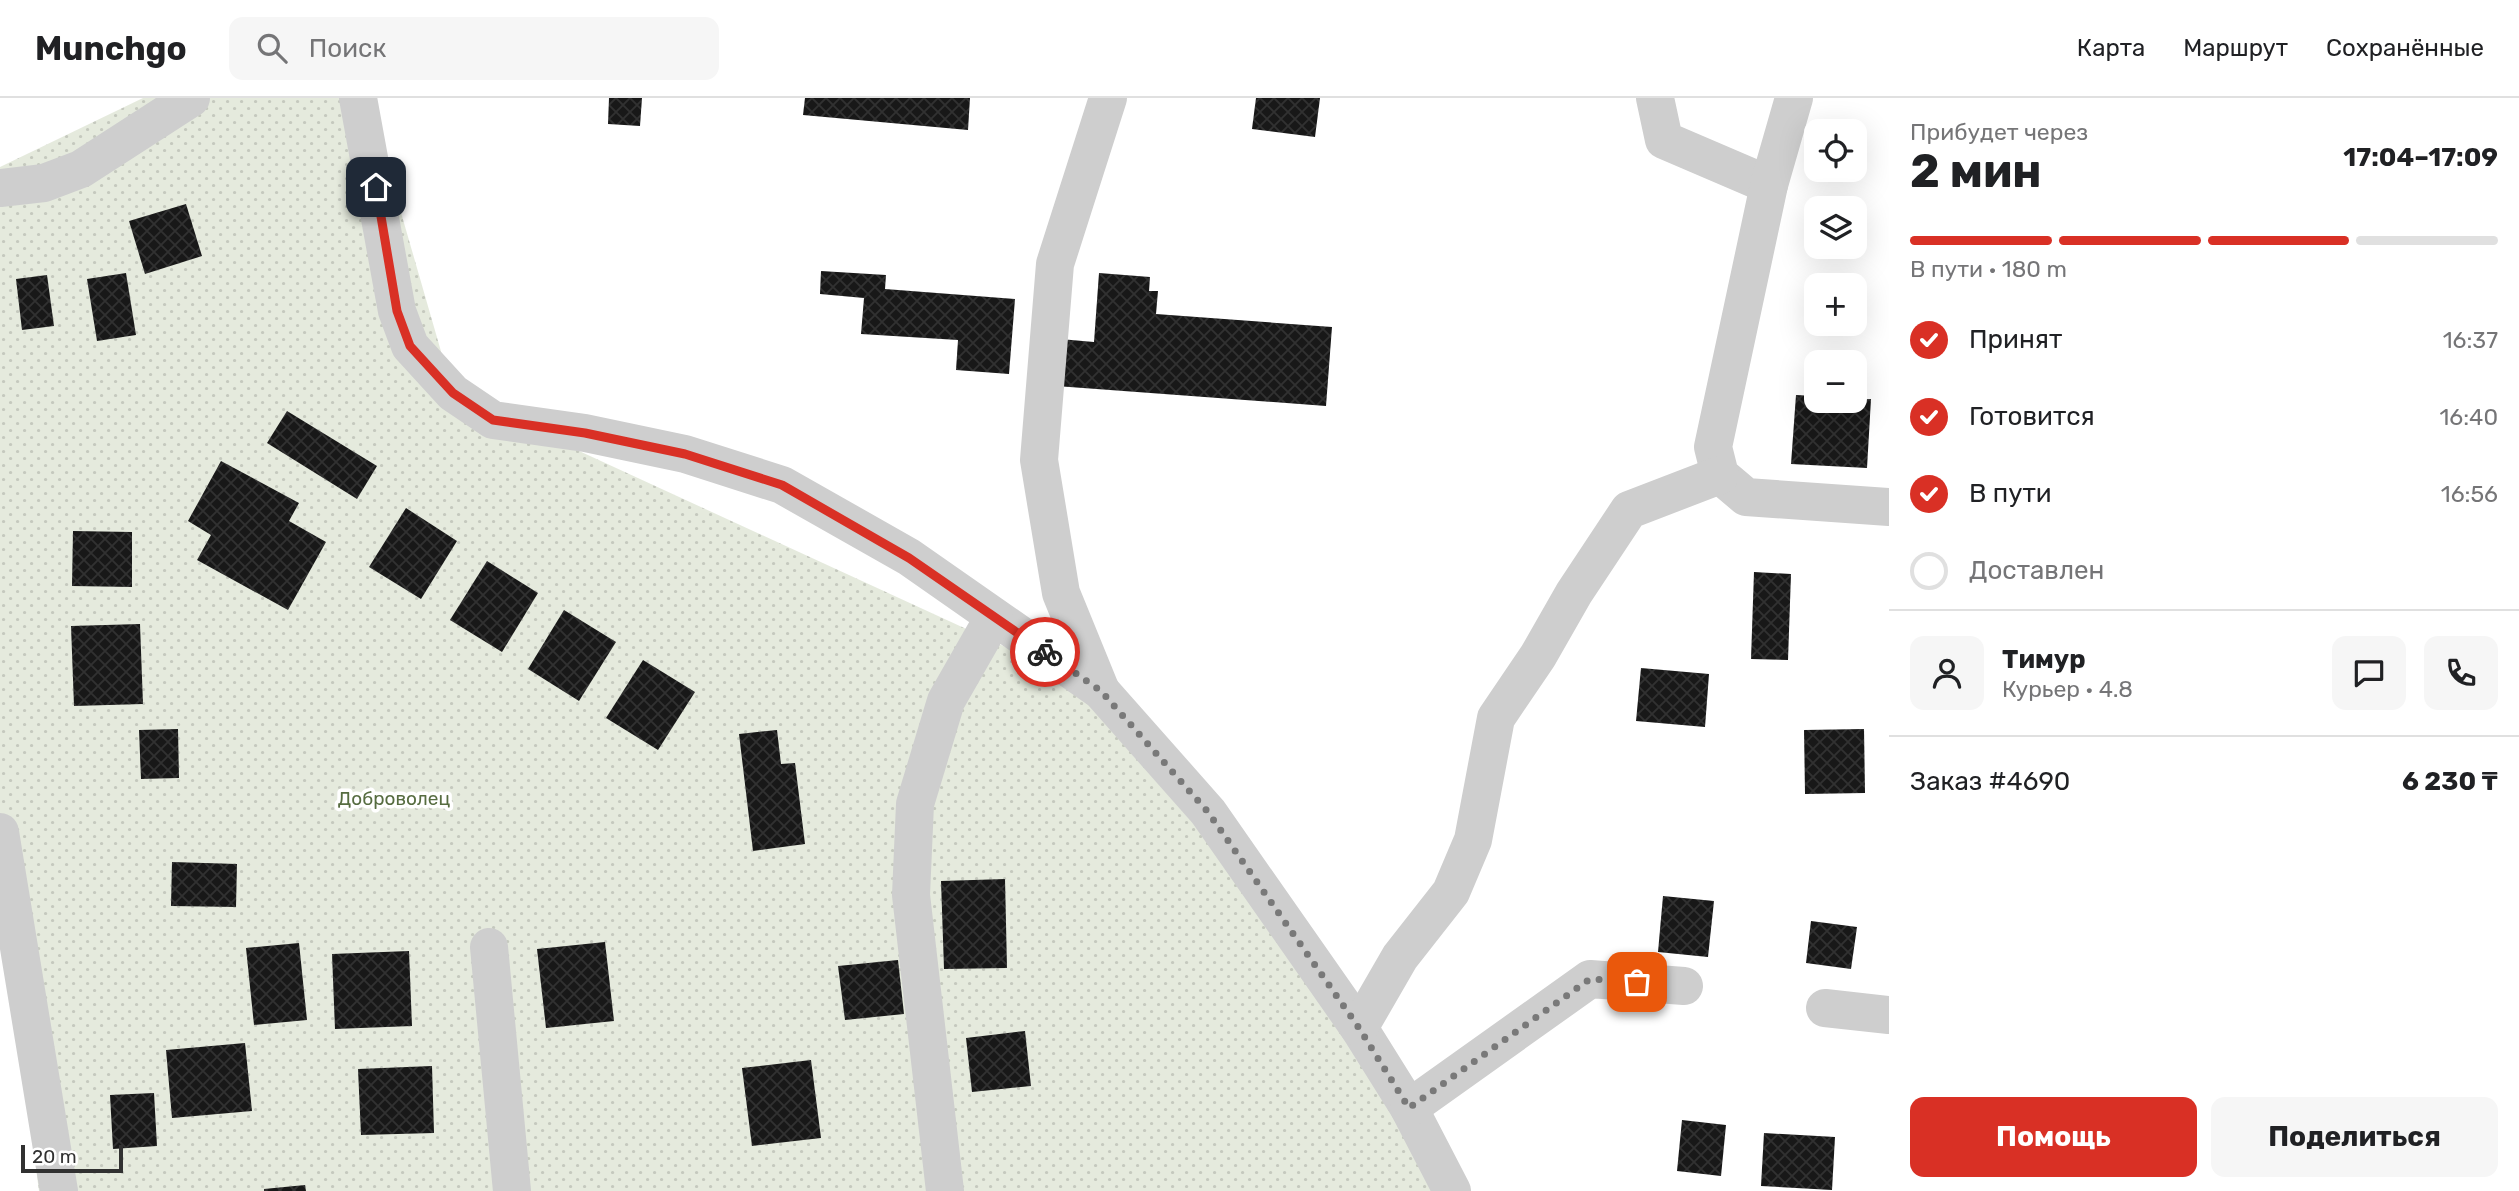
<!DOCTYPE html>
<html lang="ru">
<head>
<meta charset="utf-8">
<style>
  body { margin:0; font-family:Rubik,sans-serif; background:#f6f6f6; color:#202124; height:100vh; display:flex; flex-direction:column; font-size:26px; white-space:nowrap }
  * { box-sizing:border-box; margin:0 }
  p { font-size:23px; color:#757577 }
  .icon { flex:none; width:38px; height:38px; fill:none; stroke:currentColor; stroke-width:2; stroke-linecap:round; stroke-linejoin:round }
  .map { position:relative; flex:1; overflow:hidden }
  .details { display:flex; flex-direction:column; background:#fff; width:630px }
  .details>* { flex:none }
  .buttons { position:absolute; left:1804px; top:21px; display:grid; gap:14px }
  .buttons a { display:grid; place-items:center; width:63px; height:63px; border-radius:14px; background:#fff; box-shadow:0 7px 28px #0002; font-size:35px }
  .scale { position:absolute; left:21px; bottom:18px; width:102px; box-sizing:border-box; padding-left:7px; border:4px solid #313131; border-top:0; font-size:19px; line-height:24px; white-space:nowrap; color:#313131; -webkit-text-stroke:5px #fff; paint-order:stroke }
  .pin { position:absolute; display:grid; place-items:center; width:60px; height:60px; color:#fff; margin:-30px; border-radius:14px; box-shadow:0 4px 10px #0006 }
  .courier { position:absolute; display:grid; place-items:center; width:70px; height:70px; margin:-35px; border:5px solid #d93025; border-radius:50%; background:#fff; color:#222; box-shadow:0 2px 9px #0007 }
  .headline em { font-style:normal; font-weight:700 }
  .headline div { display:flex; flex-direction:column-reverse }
  .headline { display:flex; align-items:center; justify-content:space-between; height:119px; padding:0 21px }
  h1 { font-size:46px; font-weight:700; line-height:52px }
  .bar { display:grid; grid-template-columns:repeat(4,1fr); gap:10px 7px; align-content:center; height:84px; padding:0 21px }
  .bar i { height:9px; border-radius:5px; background:#e0e0e0 }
  .bar .current { background:#d93025 }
  .bar p { grid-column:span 4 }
  .line { display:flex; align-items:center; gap:18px; padding:0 21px; border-top:2px solid #e0e0e0 }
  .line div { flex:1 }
  .round { display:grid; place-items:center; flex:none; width:74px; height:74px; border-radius:14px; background:#f6f6f6 }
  ol { padding:0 21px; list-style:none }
  li { display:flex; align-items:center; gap:21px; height:77px }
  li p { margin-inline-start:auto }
  li .icon { padding:7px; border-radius:50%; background:#d93025; color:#fff; stroke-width:4 }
  li:last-child { color:#757577 }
  li i { width:38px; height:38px; border:4px solid #e0e0e0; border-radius:50% }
  .cta { display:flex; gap:14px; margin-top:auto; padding:14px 21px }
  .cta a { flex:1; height:80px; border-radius:14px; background:#d93025; color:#fff; font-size:28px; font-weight:700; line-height:80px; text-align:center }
  .cta a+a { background:#f6f6f6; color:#202124 }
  header { display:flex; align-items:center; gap:42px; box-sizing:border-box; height:98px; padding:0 35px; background:#fff; border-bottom:2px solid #e0e0e0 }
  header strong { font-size:33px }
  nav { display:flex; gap:38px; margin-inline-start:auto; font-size:24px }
  .search { width:490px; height:63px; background:#f6f6f6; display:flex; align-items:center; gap:18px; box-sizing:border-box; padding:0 24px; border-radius:14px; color:#757577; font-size:26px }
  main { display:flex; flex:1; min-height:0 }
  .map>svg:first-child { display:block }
</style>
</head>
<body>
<header>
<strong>Munchgo</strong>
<div class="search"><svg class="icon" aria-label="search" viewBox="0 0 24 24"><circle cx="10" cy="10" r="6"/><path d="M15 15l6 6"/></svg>Поиск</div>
<nav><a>Карта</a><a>Маршрут</a><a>Сохранённые</a></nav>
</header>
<main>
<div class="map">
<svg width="1889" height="1093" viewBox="0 0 1889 1093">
  <defs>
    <pattern id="garden-dots" width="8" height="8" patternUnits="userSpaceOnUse" patternTransform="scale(1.75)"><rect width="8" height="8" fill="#e5eadd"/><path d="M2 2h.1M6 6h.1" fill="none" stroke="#c5c9be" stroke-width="1.8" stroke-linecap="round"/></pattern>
    <pattern id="building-cross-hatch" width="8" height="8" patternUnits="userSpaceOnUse" patternTransform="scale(1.75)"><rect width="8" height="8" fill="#181818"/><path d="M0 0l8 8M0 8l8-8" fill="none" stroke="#313131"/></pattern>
  </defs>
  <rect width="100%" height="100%" fill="#fff"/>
  <!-- garden -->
  <path fill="url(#garden-dots)" d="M143 0H368L453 295 1101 593 1409 1010 1448 1093H39L0 801V69Z"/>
  <!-- building -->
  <g fill="url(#building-cross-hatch)">
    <path d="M609 0H642L640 28 608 26Z"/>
    <path d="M805 0H970L968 32 803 17Z"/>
    <path d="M1256 0H1320L1315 39 1252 31Z"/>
    <path d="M186 106 202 158 145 176 129 123Z"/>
    <path d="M821 173 886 177 885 191 1015 201 1009 276 956 272 958 242 861 236 864 200 820 196Z"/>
    <path d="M126 175 136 237 97 243 87 181Z"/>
    <path d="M1099 175 1150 179 1149 193H1158L1156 216 1332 229 1326 308 1056 288 1060 241 1094 244Z"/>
    <path d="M47 177 54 228 22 232 16 181Z"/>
    <path d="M1796 297 1816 298V303L1871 301 1867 370 1791 366Z"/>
    <path d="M287 313 377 368 357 401 267 345Z"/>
    <path d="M221 363 299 405 289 423 326 444 288 512 197 462 211 437 188 423Z"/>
    <path d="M406 410 457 443 421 501 369 469Z"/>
    <path d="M73 433 132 434V489L72 488Z"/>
    <path d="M487 463 538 495 502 554 450 522Z"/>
    <path d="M1754 474 1791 476 1788 562 1751 561Z"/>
    <path d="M564 512 616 544 579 603 528 571Z"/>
    <path d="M140 526 143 606 74 608 71 528Z"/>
    <path d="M643 562 695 594 658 652 606 620Z"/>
    <path d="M1641 570 1709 576 1705 629 1636 623Z"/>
    <path d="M178 631 179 680 141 681 139 632Z"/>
    <path d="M1864 631 1865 695 1805 696 1804 632Z"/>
    <path d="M777 632 781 666 795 665 805 746 753 753 739 636Z"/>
    <path d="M172 764 237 766 236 809 171 808Z"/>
    <path d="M1005 781 1007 870 944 871 941 783Z"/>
    <path d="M1663 798 1714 803 1708 859 1658 854Z"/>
    <path d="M1811 823 1857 829 1851 871 1806 865Z"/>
    <path d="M605 844 614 923 546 930 537 851Z"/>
    <path d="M299 845 307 922 254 927 246 850Z"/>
    <path d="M409 853 412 928 335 931 332 856Z"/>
    <path d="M898 862 904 916 845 922 838 868Z"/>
    <path d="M1025 933 1031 988 972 994 966 940Z"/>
    <path d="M245 945 252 1013 172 1020 166 952Z"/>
    <path d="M811 962 821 1040 752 1048 742 970Z"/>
    <path d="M432 968 434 1035 361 1037 358 971Z"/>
    <path d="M154 995 157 1048 113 1051 110 997Z"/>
    <path d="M1682 1022 1726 1027 1721 1078 1677 1073Z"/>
    <path d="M1764 1035 1835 1039 1832 1092 1761 1088Z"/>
    <path d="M305 1087 306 1093H264V1091Z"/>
  </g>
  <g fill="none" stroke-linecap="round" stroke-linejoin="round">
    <!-- minor -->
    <g stroke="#cecece" stroke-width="38">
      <path d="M358 0 397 213 410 248 453 295 493 322 585 335 685 356 782 387 909 459 1101 593 1208 714 1359 930 1409 1010 1452 1093"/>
      <path d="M1655 0 1664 42 1769 87"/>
      <path d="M1794 0 1769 87 1713 349 1720 377 1746 399 1889 409"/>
      <path d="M0 90 44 85 81 71 191 0"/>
      <path d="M1101 593 1061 495 1039 362 1055 166 1108 0"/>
      <path d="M0 734 59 1093"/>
      <path d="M489 849 512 1093"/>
      <path d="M1825 910 1889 917"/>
      <path d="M1359 930 1400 859 1451 794 1473 742 1496 620 1538 558 1574 495 1629 412 1720 377"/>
      <path d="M1409 1010 1590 881 1684 888"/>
      <path d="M945 1093 911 797 915 706 946 603 994 519"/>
    </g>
  </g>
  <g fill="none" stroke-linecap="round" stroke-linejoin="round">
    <!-- done -->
    <path stroke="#797979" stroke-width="7" stroke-dasharray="0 12.6" d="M1045 554 1101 593 1208 714 1359 930 1409 1010 1590 881 1637 884"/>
    <!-- route -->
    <path stroke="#d93025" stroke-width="9" d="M376 89 397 213 410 248 453 295 493 322 585 335 685 356 782 387 909 460 1045 554"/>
  </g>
  <g text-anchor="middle" stroke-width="7" stroke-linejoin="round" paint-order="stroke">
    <!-- park labels -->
    <g font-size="19" fill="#566c40" stroke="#fff">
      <text x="394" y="707">Доброволец</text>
    </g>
  </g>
</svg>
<div class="buttons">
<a><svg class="icon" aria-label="locate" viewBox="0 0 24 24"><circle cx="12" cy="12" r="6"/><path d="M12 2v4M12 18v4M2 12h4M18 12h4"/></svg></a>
<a><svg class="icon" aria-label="layers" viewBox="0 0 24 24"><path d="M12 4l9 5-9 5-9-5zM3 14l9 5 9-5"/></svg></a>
<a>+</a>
<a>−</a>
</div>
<div class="scale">20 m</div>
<div class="pin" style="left:1637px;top:884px;background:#ea580c"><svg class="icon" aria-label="bag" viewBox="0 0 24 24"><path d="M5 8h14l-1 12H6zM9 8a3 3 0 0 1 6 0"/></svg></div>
<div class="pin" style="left:376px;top:89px;background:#1f2937"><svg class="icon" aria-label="home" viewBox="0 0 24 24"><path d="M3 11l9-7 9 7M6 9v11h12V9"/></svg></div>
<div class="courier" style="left:1045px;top:554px"><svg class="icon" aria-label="bike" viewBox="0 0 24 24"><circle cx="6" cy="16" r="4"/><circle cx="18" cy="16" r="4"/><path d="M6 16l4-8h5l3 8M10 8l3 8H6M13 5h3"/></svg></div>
</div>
<section class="details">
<div class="headline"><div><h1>2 мин</h1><p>Прибудет через</p></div><em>17:04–17:09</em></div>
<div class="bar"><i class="current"></i><i class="current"></i><i class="current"></i><i></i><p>В пути · 180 m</p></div>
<ol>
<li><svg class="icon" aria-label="check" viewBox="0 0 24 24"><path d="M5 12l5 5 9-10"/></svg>Принят<p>16:37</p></li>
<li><svg class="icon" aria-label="check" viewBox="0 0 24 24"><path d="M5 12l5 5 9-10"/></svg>Готовится<p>16:40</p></li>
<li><svg class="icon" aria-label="check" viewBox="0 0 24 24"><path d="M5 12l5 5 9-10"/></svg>В пути<p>16:56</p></li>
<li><i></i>Доставлен</li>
</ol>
<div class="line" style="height:126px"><a class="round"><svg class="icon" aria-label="person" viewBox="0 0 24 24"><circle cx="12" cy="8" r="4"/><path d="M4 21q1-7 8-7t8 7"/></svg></a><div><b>Тимур</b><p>Курьер · 4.8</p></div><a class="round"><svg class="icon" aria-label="chat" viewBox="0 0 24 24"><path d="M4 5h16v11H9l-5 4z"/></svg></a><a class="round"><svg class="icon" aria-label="phone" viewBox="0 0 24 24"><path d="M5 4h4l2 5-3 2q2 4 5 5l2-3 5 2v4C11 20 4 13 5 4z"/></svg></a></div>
<div class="line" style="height:91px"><div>Заказ #4690</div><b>6 230 ₸</b></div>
<div class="cta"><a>Помощь</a><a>Поделиться</a></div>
</section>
</main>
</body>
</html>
